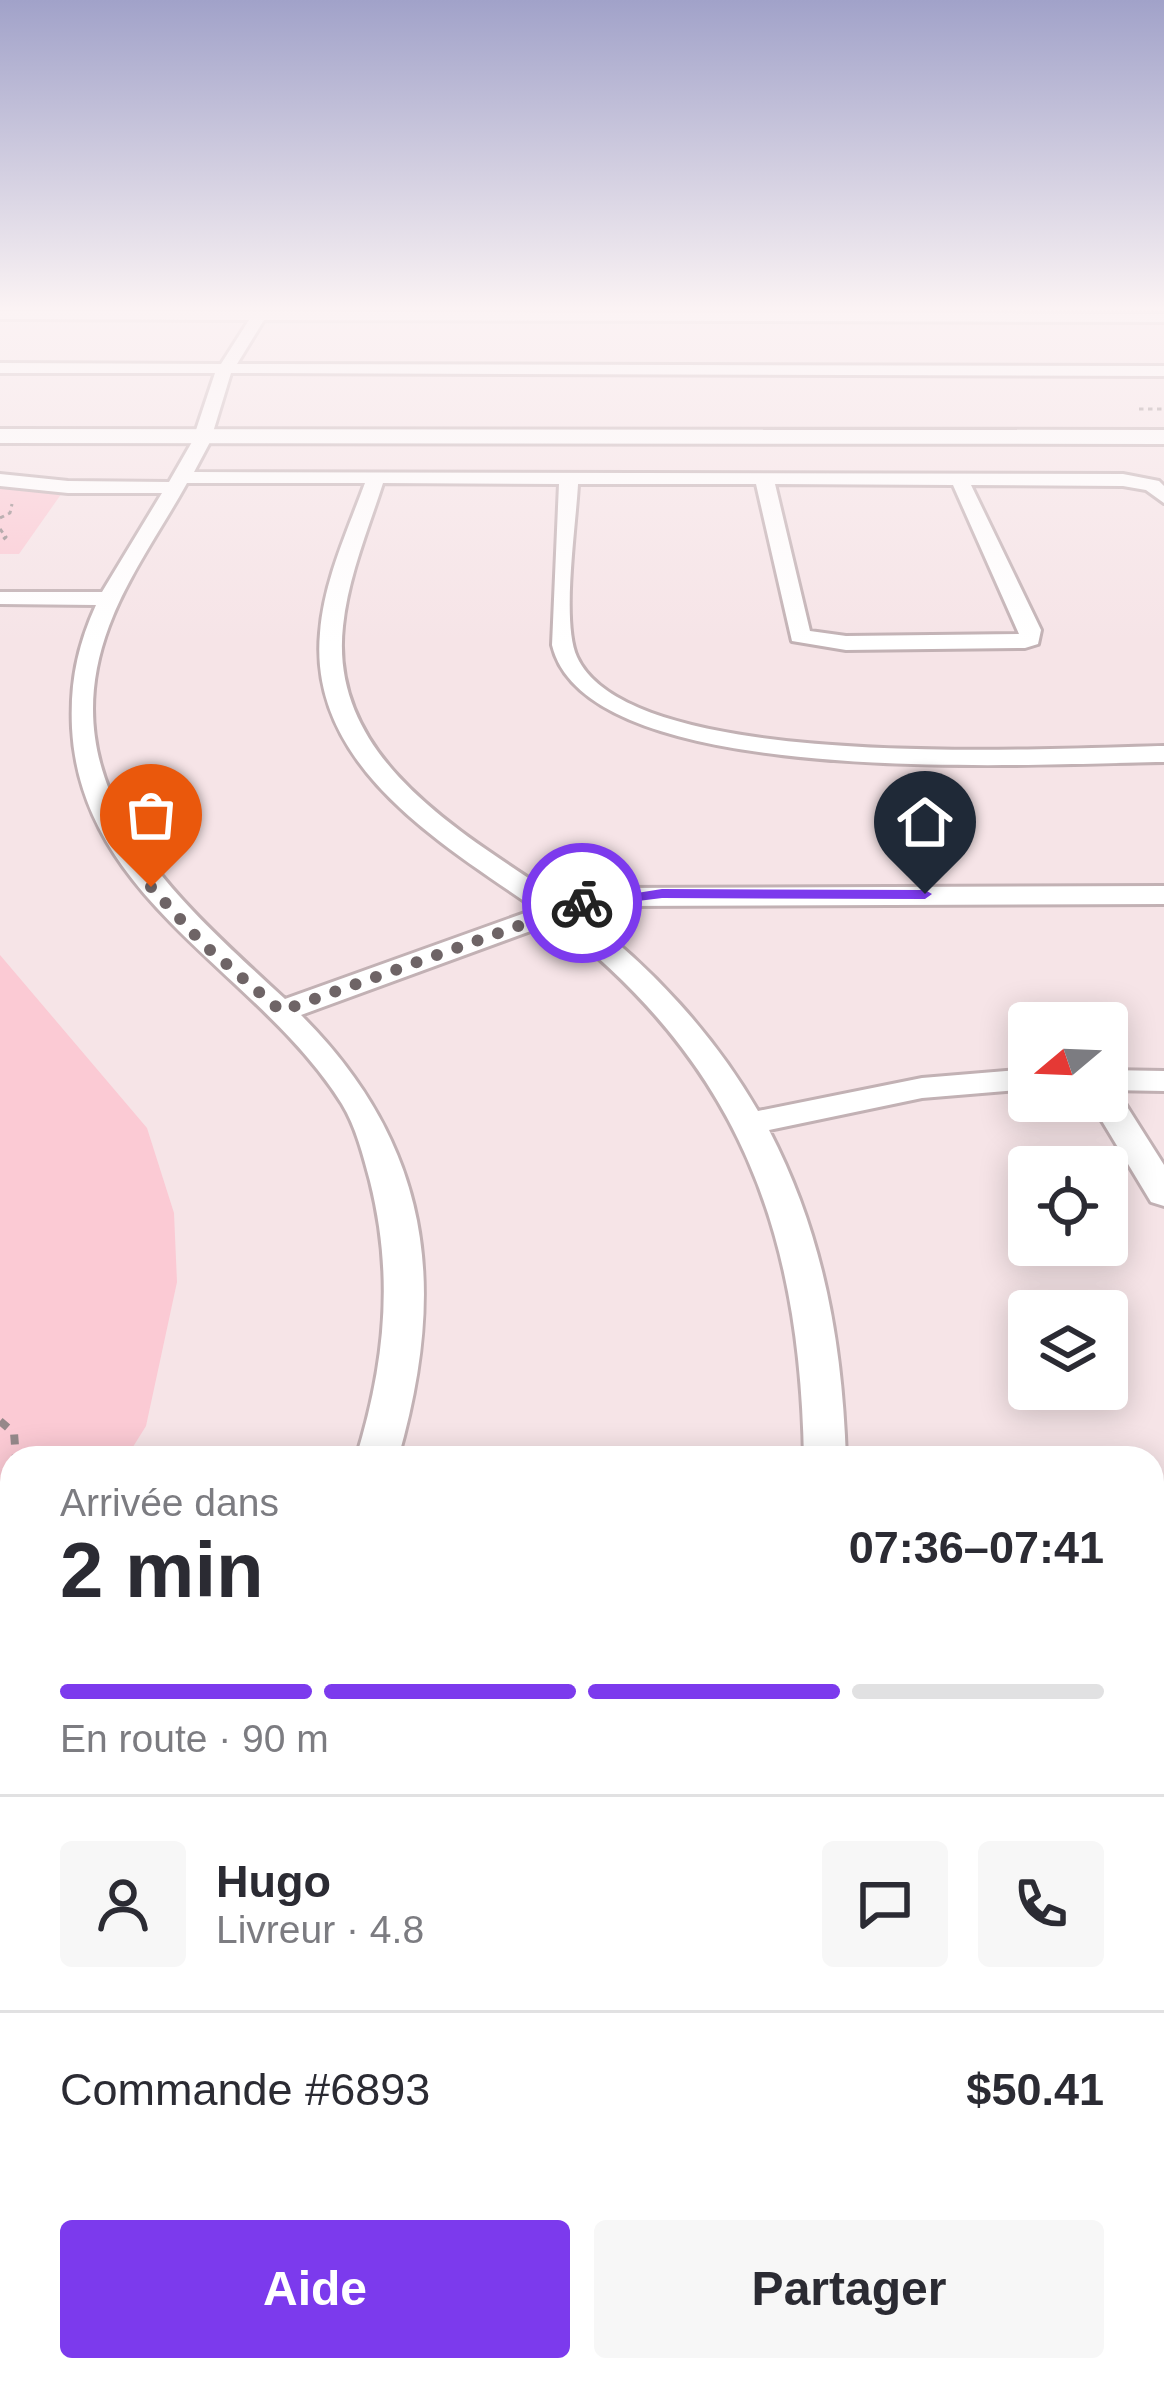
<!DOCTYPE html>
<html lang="fr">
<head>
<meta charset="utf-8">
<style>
  body { margin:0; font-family:Arial,sans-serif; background:#f7f7f7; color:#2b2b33; height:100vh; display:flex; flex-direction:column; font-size:45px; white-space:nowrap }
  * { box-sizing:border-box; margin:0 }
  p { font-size:39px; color:#7c7c81 }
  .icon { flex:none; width:66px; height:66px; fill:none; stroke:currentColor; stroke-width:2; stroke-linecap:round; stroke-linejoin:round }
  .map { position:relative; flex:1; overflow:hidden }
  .side { position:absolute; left:0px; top:1446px; width:1164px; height:936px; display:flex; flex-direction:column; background:#fff; border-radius:36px 36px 0 0; box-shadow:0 6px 30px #0003 }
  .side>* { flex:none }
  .needle { width:78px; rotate:251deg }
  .tools { position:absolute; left:1008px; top:1002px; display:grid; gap:24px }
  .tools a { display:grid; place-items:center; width:120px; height:120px; border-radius:12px; background:#fff; box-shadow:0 6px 30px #0003; font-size:60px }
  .pin { position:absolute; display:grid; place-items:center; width:102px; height:102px; color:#fff; margin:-123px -51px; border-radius:50% 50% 50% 0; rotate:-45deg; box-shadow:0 0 12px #0007 }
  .pin .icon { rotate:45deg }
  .courier { position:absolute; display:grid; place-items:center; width:120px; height:120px; margin:-60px; border:9px solid #7c3aed; border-radius:50%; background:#fff; color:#222; box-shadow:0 3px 15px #0007 }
  .overview em { font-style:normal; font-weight:700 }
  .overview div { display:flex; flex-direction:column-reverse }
  .overview { display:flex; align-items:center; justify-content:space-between; height:204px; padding:0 60px }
  h1 { font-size:78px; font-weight:700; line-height:90px }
  .bar { display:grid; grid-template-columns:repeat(4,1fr); gap:18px 12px; align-content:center; height:144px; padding:0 60px }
  .bar i { height:15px; border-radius:9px; background:#e1e1e2 }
  .bar .on { background:#7c3aed }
  .bar p { grid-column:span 4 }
  .line { display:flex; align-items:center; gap:30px; padding:0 60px; border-top:3px solid #e1e1e2 }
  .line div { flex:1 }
  .round { display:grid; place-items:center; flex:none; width:126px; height:126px; border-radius:12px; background:#f7f7f7 }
  .cta { display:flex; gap:24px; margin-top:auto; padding:24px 60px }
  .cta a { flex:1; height:138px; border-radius:12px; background:#7c3aed; color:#fff; font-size:48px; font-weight:700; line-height:138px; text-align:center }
  .cta a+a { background:#f7f7f7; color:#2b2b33 }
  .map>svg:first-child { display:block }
</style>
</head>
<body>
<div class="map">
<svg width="1164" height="2382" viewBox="0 0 1164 2382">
  <rect width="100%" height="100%" fill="#f6e4e7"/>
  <!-- green -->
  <g fill="#fbcad4">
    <path d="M0 484 64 490 19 554H0Z"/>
    <path d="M0 955 147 1128 174 1213 177 1282 146 1426 126 1458H12V1614L0 1628Z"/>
  </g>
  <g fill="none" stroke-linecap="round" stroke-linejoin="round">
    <!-- street casing -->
    <g stroke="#c2b1b4" stroke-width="6">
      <g id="street">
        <path d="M0 311 1164 314V322L264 320 237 364 1164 366V376L231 373 210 442 194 472 1123 474 1159 481 1164 486V503L1146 490 1123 486 971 485 1041 630 1038 644 1025 648 846 650 792 641 756 484H578C576 525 561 622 577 657 631 774 1049 748 1164 746V762C1043 763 587 793 552 645L559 484 383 483C368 530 348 577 343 626 328 762 468 836 563 901L615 888 1164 886V904L615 906 581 914C652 967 714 1035 758 1111L922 1078 1029 1069V1089L922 1098 769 1130C823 1234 842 1341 846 1458H804C800 1231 739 1064 555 922L301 1015C431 1145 448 1285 398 1458H356C385 1364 394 1277 370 1181 363 1155 356 1127 342 1104 260 972 81 901 72 728 70 683 77 647 96 605L0 604V592H102L162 493H68L0 486V474L68 481 169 482 192 442 215 373H0V363L221 364 249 320 0 319ZM187 483H365C347 532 324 581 320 633 308 766 442 844 536 909L285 999C178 900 47 790 109 626 127 577 161 530 187 483ZM775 484 953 485 1019 634 846 636 810 631Z"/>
        <path d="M1107 1070 1164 1071V1091L1107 1090Z"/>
        <path d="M1107 1091 1119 1094 1164 1165V1206L1151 1202 1090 1101H1107Z"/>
        <path d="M12 1936V1997L0 2002V1940Z"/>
        <path d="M1152 2171 1164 2176V2244L1152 2239Z"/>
        <path d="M344 2370H411L414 2379 418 2370H488L484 2382H348Z"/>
      </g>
    </g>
    <!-- secondary casing -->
    <g stroke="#c2b1b4" stroke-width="6">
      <path id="secondary" d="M0 429 1164 430V444L0 443Z"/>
    </g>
    <!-- path-far2 -->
    <g stroke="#95888a" stroke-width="3" stroke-dasharray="4.5 4.5" stroke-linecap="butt">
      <path d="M1139 409H1164"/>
      <path d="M0 518 10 513 12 504"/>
      <path d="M0 529 6 537 0 542"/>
    </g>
    <!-- path-far1 -->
    <g stroke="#95888a" stroke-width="8" stroke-dasharray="10 10" stroke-linecap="butt">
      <path d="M0 1421 14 1433 16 1458"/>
      <path d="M0 1494 12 1469"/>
    </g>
    <!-- path -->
    <path stroke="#95888a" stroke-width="9" stroke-dasharray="15 15" stroke-linecap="butt" d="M0 2033 12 2024"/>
    <!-- street -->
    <use href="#street" fill="#fff" fill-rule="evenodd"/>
    <!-- secondary -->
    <use href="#secondary" fill="#fff" fill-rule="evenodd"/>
  </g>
  <!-- sky -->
  <linearGradient id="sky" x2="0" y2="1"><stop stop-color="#a1a2c9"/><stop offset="0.48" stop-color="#fbf3f4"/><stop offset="1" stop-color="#fbf3f4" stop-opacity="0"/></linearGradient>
  <rect width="1164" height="643" fill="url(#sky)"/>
  <!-- route -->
  <path fill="#7c3aed" d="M662 889 925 890 932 894 925 899 662 898 582 908 574 903Z"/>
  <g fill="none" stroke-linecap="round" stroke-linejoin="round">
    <!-- done -->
    <path stroke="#6e6466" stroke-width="12" stroke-dasharray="0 21.6" d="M151 887 203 944 281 1011 582 903"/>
  </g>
</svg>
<div class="tools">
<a><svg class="needle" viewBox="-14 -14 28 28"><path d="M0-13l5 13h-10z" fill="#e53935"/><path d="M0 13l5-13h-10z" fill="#7c7c81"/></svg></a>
<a><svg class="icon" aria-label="locate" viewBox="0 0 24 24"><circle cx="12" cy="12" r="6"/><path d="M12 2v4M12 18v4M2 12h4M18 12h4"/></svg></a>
<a><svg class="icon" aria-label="layers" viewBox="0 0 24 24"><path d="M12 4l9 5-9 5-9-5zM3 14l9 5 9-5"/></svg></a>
</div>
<div class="pin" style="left:151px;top:887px;background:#ea580c"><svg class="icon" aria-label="bag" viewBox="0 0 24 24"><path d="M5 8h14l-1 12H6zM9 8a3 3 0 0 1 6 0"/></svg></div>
<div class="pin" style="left:925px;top:894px;background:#1f2937"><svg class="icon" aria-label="home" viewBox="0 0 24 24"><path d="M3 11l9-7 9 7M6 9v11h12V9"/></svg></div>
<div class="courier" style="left:582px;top:903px"><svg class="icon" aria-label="bike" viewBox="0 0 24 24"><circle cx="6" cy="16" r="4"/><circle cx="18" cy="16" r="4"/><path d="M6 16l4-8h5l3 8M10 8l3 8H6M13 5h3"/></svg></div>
<section class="side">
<div class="overview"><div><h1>2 min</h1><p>Arrivée dans</p></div><em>07:36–07:41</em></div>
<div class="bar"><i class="on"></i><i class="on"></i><i class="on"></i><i></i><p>En route · 90 m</p></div>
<div class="line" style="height:216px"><a class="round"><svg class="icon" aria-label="person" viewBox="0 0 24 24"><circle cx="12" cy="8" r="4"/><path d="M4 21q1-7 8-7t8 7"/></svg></a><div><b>Hugo</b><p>Livreur · 4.8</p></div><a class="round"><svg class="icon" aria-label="chat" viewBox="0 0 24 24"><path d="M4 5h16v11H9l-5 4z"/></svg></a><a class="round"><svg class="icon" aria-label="phone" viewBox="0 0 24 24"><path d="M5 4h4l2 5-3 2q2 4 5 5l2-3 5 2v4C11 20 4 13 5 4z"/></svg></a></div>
<div class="line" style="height:156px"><div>Commande #6893</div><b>$50.41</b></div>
<div class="cta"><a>Aide</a><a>Partager</a></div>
</section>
</div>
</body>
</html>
